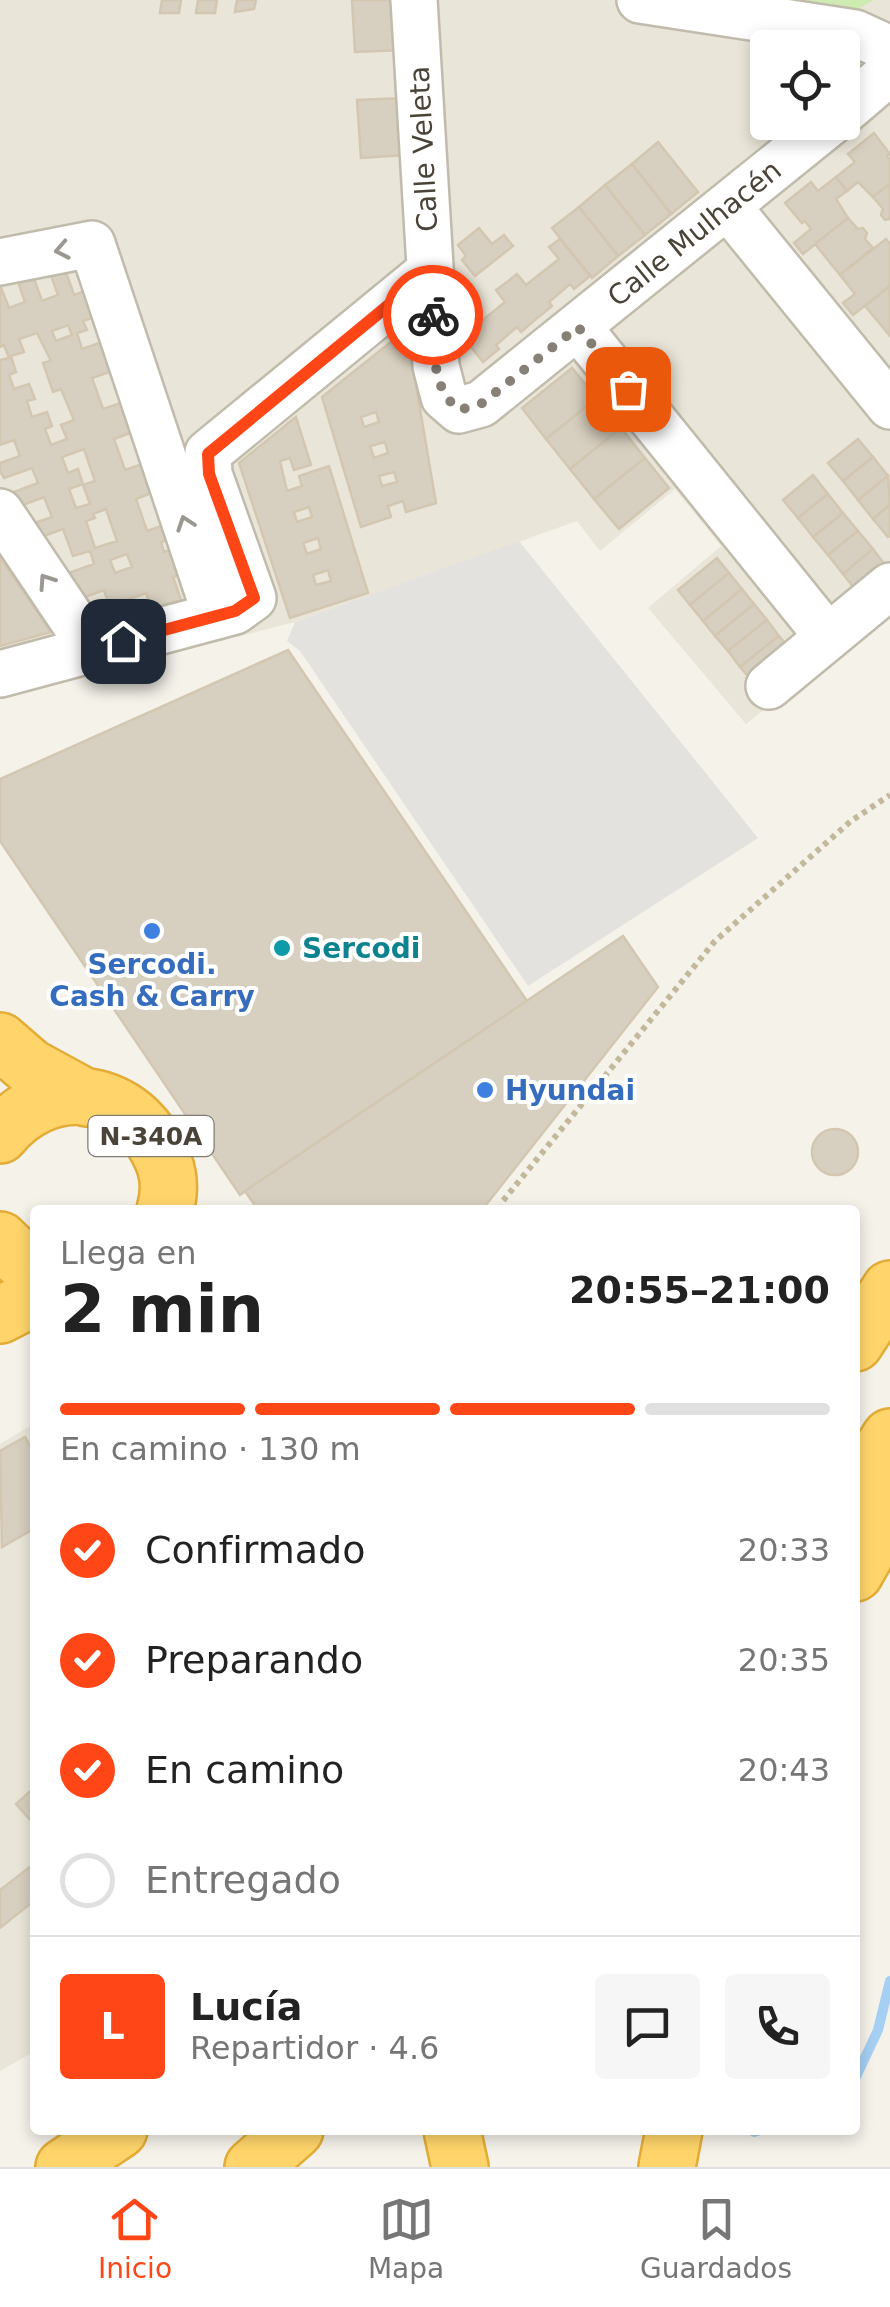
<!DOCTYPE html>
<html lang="es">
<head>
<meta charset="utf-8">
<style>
  body { margin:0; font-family:"DejaVu Sans",sans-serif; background:#f6f6f6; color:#222; height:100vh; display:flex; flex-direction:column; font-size:38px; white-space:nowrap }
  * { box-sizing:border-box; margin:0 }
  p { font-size:32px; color:#767676 }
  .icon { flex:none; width:55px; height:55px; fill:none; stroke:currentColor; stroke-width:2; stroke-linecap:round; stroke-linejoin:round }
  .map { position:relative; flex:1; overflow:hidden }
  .side { position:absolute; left:30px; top:1205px; width:830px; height:930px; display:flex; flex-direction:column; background:#fff; border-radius:10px; box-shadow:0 5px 15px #0003 }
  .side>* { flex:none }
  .tools { position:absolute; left:750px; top:30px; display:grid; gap:20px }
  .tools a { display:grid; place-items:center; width:110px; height:110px; border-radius:10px; background:#fff; box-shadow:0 5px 15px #0003; font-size:50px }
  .pin { position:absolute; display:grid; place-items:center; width:85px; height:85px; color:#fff; margin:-42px; border-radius:20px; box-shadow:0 5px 15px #0006 }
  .courier { position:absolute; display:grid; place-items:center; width:100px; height:100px; margin:-50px; border:8px solid #ff4617; border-radius:50%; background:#fff; color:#222; box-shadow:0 2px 12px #0007 }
  .headline em { font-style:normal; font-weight:600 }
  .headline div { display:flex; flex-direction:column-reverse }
  .headline { display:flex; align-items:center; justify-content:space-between; height:170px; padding:0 30px }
  h1 { font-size:65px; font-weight:600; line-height:75px }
  .bar { display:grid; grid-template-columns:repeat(4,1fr); gap:15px 10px; align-content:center; height:120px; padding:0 30px }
  .bar i { height:12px; border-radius:8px; background:#e0e0e0 }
  .bar .on { background:#ff4617 }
  .bar p { grid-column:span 4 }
  .line { display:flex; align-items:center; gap:25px; padding:0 30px; border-top:2px solid #e0e0e0 }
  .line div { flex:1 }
  .round { display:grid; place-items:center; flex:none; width:105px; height:105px; border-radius:10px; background:#f6f6f6 }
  ol { padding:0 30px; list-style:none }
  li { display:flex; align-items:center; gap:30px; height:110px }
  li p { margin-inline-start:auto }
  li .icon { padding:10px; border-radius:50%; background:#ff4617; color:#fff; stroke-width:4 }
  li:last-child { color:#767676 }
  li i { width:55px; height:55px; border:5px solid #e0e0e0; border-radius:50% }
  .tab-bar { display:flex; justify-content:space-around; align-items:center; height:140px; border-top:2px solid #e0e0e0; background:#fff; font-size:28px; color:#767676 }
  .tab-bar a { display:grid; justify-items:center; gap:5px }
  .tab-bar .on { color:#ff4617 }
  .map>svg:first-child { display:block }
</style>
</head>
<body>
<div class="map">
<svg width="890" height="2167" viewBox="0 0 890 2167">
  <rect width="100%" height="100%" fill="#f5f2ea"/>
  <!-- residential -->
  <g fill="#e9e5d8" fill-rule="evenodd">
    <path d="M0 0H890V610L746 724 648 608 721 546 675 489 600 551 577 521 295 622 0 698ZM768 48H842V122H768Z"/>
    <path d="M35 1423V2051L0 2071V1444Z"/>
  </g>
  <!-- green -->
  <path fill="#ceebb2" d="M763 0H874L849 14Z"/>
  <!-- parking -->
  <path fill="#e4e2de" d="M519 541 758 838 528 986 300 651 287 641 295 622Z"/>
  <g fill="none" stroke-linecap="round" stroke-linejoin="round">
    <!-- stream -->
    <g stroke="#a5cff3" stroke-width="10">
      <path d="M855 2079 878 2030 890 1981"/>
      <path d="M754 2132 759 2130"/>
    </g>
  </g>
  <!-- building -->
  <g fill="#d7cfbf" stroke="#d3c7b1" stroke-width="2.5" fill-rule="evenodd">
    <path d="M162 0H181L179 13H160Z"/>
    <path d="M198 0H217L215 13H196Z"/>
    <path d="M256 0 254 9 235 12 237 0Z"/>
    <path d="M352 0H399L402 50 355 52Z"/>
    <path d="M768 94V122L754 105Z"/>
    <path d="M404 98 406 155 361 158 357 100Z"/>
    <path d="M768 122H792L777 134Z"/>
    <path d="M874 133 890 154 887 156 890 160V184L873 197 858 182 847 191 836 177 855 162 848 154Z"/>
    <path d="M658 142 698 192 671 214 632 164Z"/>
    <path d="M632 164 671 214 645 235 605 185Z"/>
    <path d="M836 177 847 191 836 199 848 218 803 254 794 243 811 229 805 221 802 223 785 203 811 182 818 191Z"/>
    <path d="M890 184V219L885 220 881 215 883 209 873 197Z"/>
    <path d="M605 185 645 235 618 256 579 207Z"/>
    <path d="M579 207 618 256 592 278 552 228Z"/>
    <path d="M848 218 858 229 863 228 867 233 865 239 873 248 840 275 815 244Z"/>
    <path d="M479 228 492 244 504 235 513 246 475 276 462 260 466 256 458 245Z"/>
    <path d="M560 239 590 276 574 289 570 284 549 302 552 306 536 319 521 332 517 327 496 345 499 349 483 362 453 325 464 316 473 328 505 302 496 290 507 282 517 274 526 285 559 259 549 247Z"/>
    <path d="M886 239 890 244V286L853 315 843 303 855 294 840 275Z"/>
    <path d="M64 267 74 295 93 288 103 314 83 321 87 330 77 333 82 349 111 339 121 368 92 378 103 409 133 399 143 428 114 439 125 470 154 460 164 488 136 499 147 531 176 521 181 535 161 542 164 552 185 545 193 570 173 577 181 600 152 609 146 593 124 601 129 615 114 619 104 590 85 597 69 573 94 564 90 551 73 556 63 529 44 536 35 523 52 517 44 497 23 505 14 492 38 483 32 468 4 478 0 471V463L20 456 14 440 0 445V360L9 358 4 345 0 347V285L9 308 25 302 16 276 32 273 42 301 58 295 49 270ZM68 325 72 335 56 341 52 331ZM37 333 51 361 43 363 53 392 61 389 74 420 61 425 67 439 51 445 45 429 52 426 47 412 32 417 27 401 35 399 29 384 14 389 9 375 16 372 11 356 24 352 19 339ZM84 449 95 481 83 485 90 504 76 508 69 489 83 484 78 469 68 473 62 457ZM106 509 117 541 95 548 86 521 95 518 93 514ZM127 554 132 567 115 573 110 560Z"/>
    <path d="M890 286V336L865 306Z"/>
    <path d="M392 341 403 343 411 356 436 503 406 512 403 501 388 506 391 517 361 527 322 397ZM376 412 379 422 364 427 361 417ZM385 442 388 453 374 458 370 446ZM394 472 397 482 382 486 379 476Z"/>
    <path d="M572 368 597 398 546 439 522 408Z"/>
    <path d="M597 398 621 428 570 469 546 439Z"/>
    <path d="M296 417 311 465 294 470 290 458 280 461 287 491 302 486 299 476 329 466 368 593 290 618 239 463ZM309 507 312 517 297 522 294 512ZM318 538 321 549 307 554 303 543ZM328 570 331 581 316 585 313 575Z"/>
    <path d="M621 428 645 458 594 499 570 469Z"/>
    <path d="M858 439 873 457 843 481 828 463Z"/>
    <path d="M873 457 888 476 858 500 843 481Z"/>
    <path d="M645 458 669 488 619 529 594 499Z"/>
    <path d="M813 475 828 494 798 518 783 500Z"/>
    <path d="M888 476 890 505 873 519 858 500Z"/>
    <path d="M828 494 843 513 813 537 798 518Z"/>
    <path d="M890 505V536L888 537 873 519Z"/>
    <path d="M843 513 858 531 828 555 813 537Z"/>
    <path d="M858 531 873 549 843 574 828 555Z"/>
    <path d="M873 549 888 569 858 593 843 574Z"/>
    <path d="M0 557 51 632 0 646Z"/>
    <path d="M717 558 729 573 690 605 678 590Z"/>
    <path d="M729 573 742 589 703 621 690 605Z"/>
    <path d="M742 589 754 604 715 636 703 621Z"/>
    <path d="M754 604 767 620 728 651 715 636Z"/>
    <path d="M767 620 779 636 740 667 728 651Z"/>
    <path d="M779 636 792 651 753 682 740 667Z"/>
    <path d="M288 650 527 1001 240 1195 0 841V779Z"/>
    <path d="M623 936 658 987 482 1210H258L245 1191Z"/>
    <circle cx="835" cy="1152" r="23"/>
    <path d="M25 1437 35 1454V1528L2 1547 0 1451Z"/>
    <path d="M35 1787V1825L16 1804Z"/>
    <path d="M35 1863V1900L0 1928V1890Z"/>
  </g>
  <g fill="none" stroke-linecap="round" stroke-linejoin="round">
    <!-- minor casing -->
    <g stroke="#c1bbac" stroke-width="50">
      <g id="minor">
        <path d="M414 0 436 366 444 397 459 410 481 404 831 122"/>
        <path d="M640 0 855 33 890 49"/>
        <path d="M842 113 890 72"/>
        <path d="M729 208 890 406"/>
        <path d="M0 262 92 244 216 616"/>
        <path d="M578 327 828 637"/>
        <path d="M0 512 92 649"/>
        <path d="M0 674 235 611 253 598 209 474 208 453 430 271"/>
        <path d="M769 686 890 586"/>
      </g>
    </g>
    <!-- highway casing -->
    <g stroke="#e3ac36" stroke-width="60">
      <g id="highway">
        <path d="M0 1041 30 1067 87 1098"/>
        <path d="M0 1135C44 1081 120 1083 155 1144 168 1166 172 1185 165 1210"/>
        <path d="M0 1240 21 1260 35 1268"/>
        <path d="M0 1315 35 1297"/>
        <path d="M855 1343 890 1289"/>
        <path d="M855 1492 890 1437"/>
        <path d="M855 1573 890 1511"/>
        <path d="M452 2130 460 2167"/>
        <path d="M64 2167 119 2130"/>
        <path d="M253 2167 295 2130"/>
        <path d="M667 2167 674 2130"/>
      </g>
    </g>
    <!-- path -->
    <path stroke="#c4b89c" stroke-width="6" stroke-dasharray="5 5" stroke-linecap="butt" d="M501 1210 502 1202 715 941 851 821 890 795"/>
    <!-- minor -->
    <use href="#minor" stroke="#fff" stroke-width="45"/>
    <!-- highway -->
    <use href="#highway" stroke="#ffd56b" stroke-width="55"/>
  </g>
  <!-- one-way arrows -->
  <defs><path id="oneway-chevron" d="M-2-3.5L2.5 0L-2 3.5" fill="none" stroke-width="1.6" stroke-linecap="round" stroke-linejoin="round" transform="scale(2.5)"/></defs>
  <g stroke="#9b9891">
    <use href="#oneway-chevron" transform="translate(62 250) rotate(169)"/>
    <use href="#oneway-chevron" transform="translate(185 523) rotate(-109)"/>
    <use href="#oneway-chevron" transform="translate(46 581) rotate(-124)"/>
  </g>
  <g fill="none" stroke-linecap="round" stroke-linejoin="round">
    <!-- done -->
    <path stroke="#868076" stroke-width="10" stroke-dasharray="0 18" d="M433 315C435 349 430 387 459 410L481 404 578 327 628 389"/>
    <!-- route -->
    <path stroke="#ff4617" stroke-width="12" d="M123 641 235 611 254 598 209 474 208 454 430 271 433 315"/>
  </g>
  <!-- markers -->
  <g fill="#3f7fe0" stroke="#fff" stroke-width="4">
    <circle cx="152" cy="931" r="10"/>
    <circle cx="485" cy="1090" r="10"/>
  </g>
  <circle fill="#0f9aa8" stroke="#fff" stroke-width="4" cx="282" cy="948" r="10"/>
  <g text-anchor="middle" stroke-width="8" stroke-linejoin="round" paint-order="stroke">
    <!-- shield labels -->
    <rect fill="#fff" stroke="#807b73" stroke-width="2.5" x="88.5" y="1116" width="125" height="40" rx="8"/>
    <g font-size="25" font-weight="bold" fill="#4a4337">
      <text x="151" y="1145">N-340A</text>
    </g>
    <!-- street labels -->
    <g font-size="28" fill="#4a4337" stroke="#fff">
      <text transform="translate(423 149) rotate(-93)" y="10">Calle Veleta</text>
      <text transform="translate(694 233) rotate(-39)" y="10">Calle Mulhacén</text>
    </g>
    <!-- culture labels -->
    <g font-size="28" font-weight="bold" fill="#0d838f" stroke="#fff" text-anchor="start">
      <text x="302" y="958">Sercodi</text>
    </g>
    <!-- shop labels -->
    <g font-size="28" font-weight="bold" fill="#366cbe" stroke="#fff">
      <text x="152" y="974">Sercodi.<tspan x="152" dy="32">Cash &amp; Carry</tspan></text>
      <text x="505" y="1100" text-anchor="start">Hyundai</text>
    </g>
  </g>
</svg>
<div class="tools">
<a><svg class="icon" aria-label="locate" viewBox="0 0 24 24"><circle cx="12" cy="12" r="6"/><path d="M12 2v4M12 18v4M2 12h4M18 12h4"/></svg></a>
</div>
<div class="pin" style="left:628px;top:389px;background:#ea580c"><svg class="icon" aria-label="bag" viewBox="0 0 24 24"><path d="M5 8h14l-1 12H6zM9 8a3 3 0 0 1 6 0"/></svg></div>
<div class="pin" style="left:123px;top:641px;background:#1f2937"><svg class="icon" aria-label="home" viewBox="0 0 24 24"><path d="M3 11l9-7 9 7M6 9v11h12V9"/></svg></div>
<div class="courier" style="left:433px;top:315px"><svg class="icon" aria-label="bike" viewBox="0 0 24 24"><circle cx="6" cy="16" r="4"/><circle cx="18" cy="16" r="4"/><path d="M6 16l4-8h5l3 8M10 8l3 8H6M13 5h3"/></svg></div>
<section class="side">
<div class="headline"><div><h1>2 min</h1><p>Llega en</p></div><em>20:55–21:00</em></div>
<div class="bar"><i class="on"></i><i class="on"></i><i class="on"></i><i></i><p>En camino · 130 m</p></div>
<ol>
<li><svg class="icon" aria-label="check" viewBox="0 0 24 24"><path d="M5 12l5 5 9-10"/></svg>Confirmado<p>20:33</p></li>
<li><svg class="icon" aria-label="check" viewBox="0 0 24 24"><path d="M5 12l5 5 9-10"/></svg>Preparando<p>20:35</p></li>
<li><svg class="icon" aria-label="check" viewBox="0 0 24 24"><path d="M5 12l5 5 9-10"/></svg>En camino<p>20:43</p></li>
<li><i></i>Entregado</li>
</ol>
<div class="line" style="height:180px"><b class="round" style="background:#ff4617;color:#fff">L</b><div><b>Lucía</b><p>Repartidor · 4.6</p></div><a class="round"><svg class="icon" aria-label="chat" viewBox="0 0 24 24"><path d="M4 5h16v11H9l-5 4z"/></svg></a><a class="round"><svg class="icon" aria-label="phone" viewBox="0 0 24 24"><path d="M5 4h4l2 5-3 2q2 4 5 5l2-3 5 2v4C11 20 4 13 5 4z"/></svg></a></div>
</section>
</div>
<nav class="tab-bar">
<a class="on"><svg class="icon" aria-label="home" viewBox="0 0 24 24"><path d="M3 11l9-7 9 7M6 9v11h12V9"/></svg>Inicio</a>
<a><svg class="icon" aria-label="map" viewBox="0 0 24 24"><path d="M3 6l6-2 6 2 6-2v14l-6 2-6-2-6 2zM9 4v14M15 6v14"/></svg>Mapa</a>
<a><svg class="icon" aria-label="saved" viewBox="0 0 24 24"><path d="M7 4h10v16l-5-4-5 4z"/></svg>Guardados</a>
</nav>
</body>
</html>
